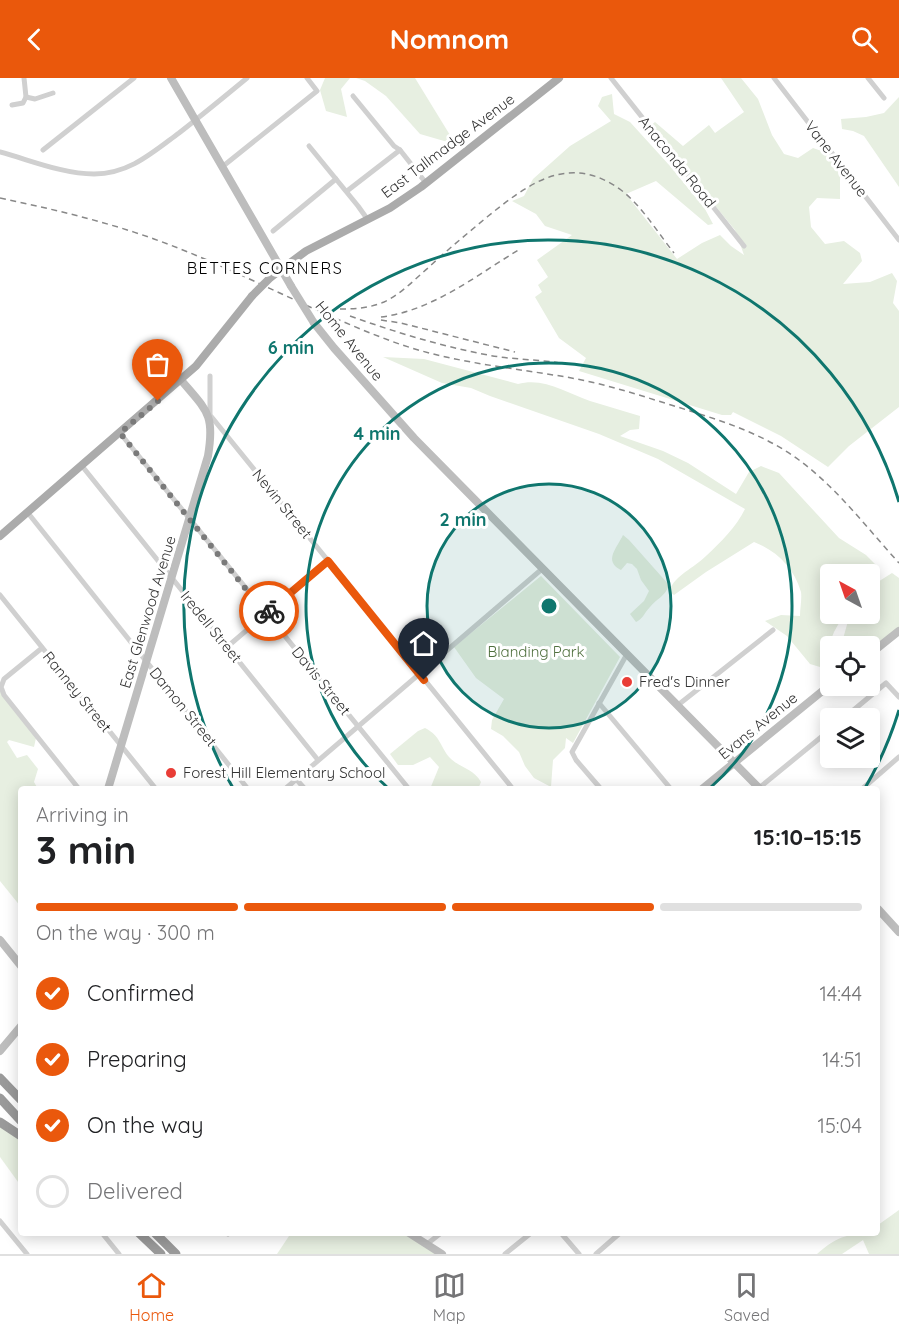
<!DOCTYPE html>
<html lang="en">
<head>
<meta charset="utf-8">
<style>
  body { margin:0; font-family:Quicksand,sans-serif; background:#f6f6f6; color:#202124; height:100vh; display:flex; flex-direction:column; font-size:22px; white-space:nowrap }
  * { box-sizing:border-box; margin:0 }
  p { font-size:20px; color:#757577 }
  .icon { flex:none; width:33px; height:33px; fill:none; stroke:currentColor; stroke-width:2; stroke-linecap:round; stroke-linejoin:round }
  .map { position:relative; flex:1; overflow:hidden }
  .sheet { position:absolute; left:18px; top:708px; width:862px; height:450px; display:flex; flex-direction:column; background:#fff; border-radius:6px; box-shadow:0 3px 15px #0003 }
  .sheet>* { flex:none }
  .needle { width:39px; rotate:320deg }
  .fabs { position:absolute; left:820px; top:486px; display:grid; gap:12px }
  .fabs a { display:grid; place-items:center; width:60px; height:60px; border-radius:6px; background:#fff; box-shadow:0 3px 15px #0003; font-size:30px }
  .pin { position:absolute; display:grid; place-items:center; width:51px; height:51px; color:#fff; margin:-62px -26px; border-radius:50% 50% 50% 0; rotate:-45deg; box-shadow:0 0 6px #0007 }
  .pin .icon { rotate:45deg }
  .courier { position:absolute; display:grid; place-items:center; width:60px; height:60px; margin:-30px; border:4px solid #ea580c; border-radius:50%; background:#fff; color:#222; box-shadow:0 2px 8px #0007 }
  .summary em { font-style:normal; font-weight:700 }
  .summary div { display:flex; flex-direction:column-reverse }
  .summary { display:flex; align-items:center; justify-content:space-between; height:102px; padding:0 18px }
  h1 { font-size:39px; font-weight:700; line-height:45px }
  .bar { display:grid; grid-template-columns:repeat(4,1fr); gap:9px 6px; align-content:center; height:72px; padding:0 18px }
  .bar i { height:8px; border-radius:4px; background:#e0e0e0 }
  .bar .selected { background:#ea580c }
  .bar p { grid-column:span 4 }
  ol { padding:0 18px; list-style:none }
  li { display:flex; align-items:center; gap:18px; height:66px }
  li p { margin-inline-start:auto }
  li .icon { padding:6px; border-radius:50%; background:#ea580c; color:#fff; stroke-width:4 }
  li:last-child { color:#757577 }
  li i { width:33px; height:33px; border:3px solid #e0e0e0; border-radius:50% }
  header { display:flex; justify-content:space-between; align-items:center; height:78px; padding:0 18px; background:#ea580c; color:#fff; font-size:27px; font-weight:700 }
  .menu { display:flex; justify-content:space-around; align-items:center; height:84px; border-top:2px solid #e0e0e0; background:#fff; font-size:16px; color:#757577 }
  .menu a { display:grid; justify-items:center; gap:3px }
  .menu .selected { color:#ea580c }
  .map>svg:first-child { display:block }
</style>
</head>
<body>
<header><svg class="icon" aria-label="back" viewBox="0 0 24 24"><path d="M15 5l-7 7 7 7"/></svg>Nomnom<svg class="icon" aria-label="search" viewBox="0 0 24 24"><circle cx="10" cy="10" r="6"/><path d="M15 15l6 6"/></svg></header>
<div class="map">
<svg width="899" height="1176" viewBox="0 0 899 1176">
  <rect width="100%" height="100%" fill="#fff"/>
  <!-- green -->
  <g fill="#e7efe1">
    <path d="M325 0H350L341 11 347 39 326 33 320 12Z"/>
    <path d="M356 0H415L453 62 451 65 420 56 386 18 365 3Z"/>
    <path d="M721 0H741L758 21 772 57 784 76 798 80 813 70 833 77 840 99V121L817 120 809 129 811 149 825 166 844 163 860 175 862 183 843 206 870 204 892 195 897 203 893 225 899 233V329L849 368 828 389 781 358 733 334 731 337H722L579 293 586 280 559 260 535 219 542 214 538 207 548 199 537 182 572 157 545 148 536 136 512 123 524 118 533 101 570 68 611 43 598 28 602 19 612 16 614 36 630 44 670 88 705 131 713 146 708 147 656 103 626 116 677 181 702 165 720 157 731 168 744 177 735 152 650 48 655 44 683 68 709 47 715 55 744 34Z"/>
    <path d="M899 19V109L864 58 853 53 842 51 841 41 866 39 884 35Z"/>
    <path d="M383 279 424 281 518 306C544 299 567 315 590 323 607 328 623 333 640 338L639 351 630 352 620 358 663 373 688 385 736 416 749 394 761 388 779 395 839 460 866 477 878 489 870 497 831 496V536H844L834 554 820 589 810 586 787 558 765 543 781 537 800 538C800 530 802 521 801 514 794 490 777 473 754 464L706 494 674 517 669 513C676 496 693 491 706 478 720 465 737 448 745 431L658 381 599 356 490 318 471 310 442 305Z"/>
    <path d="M623 457 629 462 669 507C665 519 657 520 650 529 644 535 644 540 636 544L630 536 644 523 649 513 641 502 637 491 632 486 627 485 621 492C603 483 617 470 623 457Z"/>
    <path d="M892 495 899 500V550L870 572V568H841L850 536H870V509Z"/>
    <path d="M541 498 620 579 573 665 566 660 565 670 553 682 551 709 534 700 525 688 519 674 503 658 491 651 492 642 504 621 476 600 454 569Z"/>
    <path d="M0 612 36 660 34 669 9 662 7 664 17 680 27 677 38 691 34 704 38 711H21V829L0 803Z"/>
    <path d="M425 650C441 658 440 669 450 680 460 690 474 691 481 704L478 711H430L439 689 430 679 413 687H398L390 676 418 653Z"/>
    <path d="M0 1048 21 1063V1108L0 1079Z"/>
    <path d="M899 1132V1176H869L863 1162 842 1176H817C838 1157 851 1155 878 1155V1147Z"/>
    <path d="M291 1155H403L436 1176H277Z"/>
  </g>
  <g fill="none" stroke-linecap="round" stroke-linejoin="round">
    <!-- street -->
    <g stroke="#d0d0d0" stroke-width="5">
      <path d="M611 0 744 168"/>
      <path d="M774 0 899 162"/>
      <path d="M868 0 884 20"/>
      <path d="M353 18 394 68 400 72 426 105"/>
      <path d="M26 19 35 21 53 15"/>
      <path d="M12 27 23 25 26 19 24 0"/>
      <path d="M309 68 358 128 368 142"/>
      <path d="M43 72 134 0"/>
      <path d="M0 74C30 82 63 96 94 96 129 96 152 75 179 55 202 37 224 19 247 0"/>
      <path d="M222 89 317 13 307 0"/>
      <path d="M347 113 400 72"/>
      <path d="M273 153 336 101"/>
      <path d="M210 298V337L513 711"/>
      <path d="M120 355 409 711"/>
      <path d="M82 388 318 682"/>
      <path d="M28 435 248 711"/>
      <path d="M0 517 156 711"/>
      <path d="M227 569 328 483"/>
      <path d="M42 570 4 601 1 609 4 617 79 711"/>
      <path d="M599 625 671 711"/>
      <path d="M678 627 773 552"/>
      <path d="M844 640 886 605 899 619"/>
      <path d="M296 701 305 711"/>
      <path d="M759 710 831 651"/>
      <path d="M285 711 542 491"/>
      <path d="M601 711 576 682 572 674 627 576"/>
      <path d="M862 711 899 679"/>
      <path d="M0 1143 27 1176"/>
      <path d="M102 1155 119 1176"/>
      <path d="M561 1155 579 1176"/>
      <path d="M228 1156 229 1155"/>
      <path d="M427 1166 441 1155"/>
      <path d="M505 1176 531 1155"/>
      <path d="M596 1176 620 1155"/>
    </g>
    <!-- secondary -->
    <g stroke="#bdbdbd" stroke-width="8">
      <path d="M171 0 291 208"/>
      <path d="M314 245 334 270 414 360 760 711"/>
      <path d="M870 576 899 553"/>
      <path d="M108 711 208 378C215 336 207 333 181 302"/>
      <path d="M702 711 831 606"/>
      <path d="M878 831 899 854"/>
      <path d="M0 862 21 888"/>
      <path d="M0 973 21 948"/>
      <path d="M409 1155 442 1176"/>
    </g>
    <!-- primary -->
    <g stroke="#ababab" stroke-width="8">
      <path d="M271 199 306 173 390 130 421 109 559 0"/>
      <path d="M0 458 196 288 252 218"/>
    </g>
    <!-- highway -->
    <g stroke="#9a9a9a" stroke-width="9">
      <path d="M0 1000 21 1022"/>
      <path d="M0 1020 21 1043"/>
      <path d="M0 1044 21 1058"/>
      <path d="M139 1155 161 1176"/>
      <path d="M155 1155 176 1176"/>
    </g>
    <!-- rail -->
    <g stroke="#888" stroke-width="1.5" stroke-dasharray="6 4.5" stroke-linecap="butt">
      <path d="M0 120C52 131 104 143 154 161 235 190 310 233 391 263 447 284 507 289 566 299 602 305 636 316 671 327 716 341 761 354 799 382 837 410 867 450 899 485"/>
      <path d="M340 231C355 231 370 230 384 224 401 216 414 202 428 190 447 172 467 156 487 139 528 106 569 74 621 112 642 128 658 155 674 175"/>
      <path d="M350 238C395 254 440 268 488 277 513 282 540 281 566 286"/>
      <path d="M381 239C432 233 477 197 520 171"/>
      <path d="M381 242 401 245 515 274"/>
    </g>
    <!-- secondary-bridge -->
    <path stroke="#bdbdbd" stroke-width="8" d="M291 208 314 245"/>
    <!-- primary-bridge -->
    <path stroke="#ababab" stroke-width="8" d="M252 218 271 199"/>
  </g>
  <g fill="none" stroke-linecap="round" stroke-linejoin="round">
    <!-- done -->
    <path stroke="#7a7a7a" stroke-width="6" stroke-dasharray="0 10.8" d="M158 323 120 355 266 536 269 533"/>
    <!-- route -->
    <path stroke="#ea580c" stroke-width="8" d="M269 533 328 483 424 602"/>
  </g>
  <!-- distance rings -->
  <circle cx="549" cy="528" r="122" fill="#0f766e" fill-opacity=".12"/>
  <g fill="none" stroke="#0f766e" stroke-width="3">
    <circle cx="549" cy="528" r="122"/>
    <path d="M388 710A243 243 0 1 1 710 710"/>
    <path d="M899 632A365 365 0 0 1 865 710M233 710A365 365 0 1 1 899 424"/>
  </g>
  <!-- markers -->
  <g fill="#e93d36" stroke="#fff" stroke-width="2">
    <circle cx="627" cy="604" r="6"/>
    <circle cx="171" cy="695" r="6"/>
  </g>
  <g text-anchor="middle" stroke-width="6" stroke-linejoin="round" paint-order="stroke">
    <!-- street labels -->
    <g font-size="15" fill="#333" stroke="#fff">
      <text transform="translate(448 68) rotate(-37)" y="5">East Tallmadge Avenue</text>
      <text transform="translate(836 81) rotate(52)" y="5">Vane Avenue</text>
      <text transform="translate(677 84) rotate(51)" y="5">Anaconda Road</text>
      <text transform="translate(349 263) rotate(51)" y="5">Home Avenue</text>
      <text transform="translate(282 426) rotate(51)" y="5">Nevin Street</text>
      <text transform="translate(148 534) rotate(-73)" y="5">East Glenwood Avenue</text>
      <text transform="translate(211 549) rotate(51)" y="5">Iredell Street</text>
      <text transform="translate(321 603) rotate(51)" y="5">Davis Street</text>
      <text transform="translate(77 614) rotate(51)" y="5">Ranney Street</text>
      <text transform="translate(183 629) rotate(51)" y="5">Damon Street</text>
      <text transform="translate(758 648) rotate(-39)" y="5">Evans Avenue</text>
    </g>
    <!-- park labels -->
    <g font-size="15" fill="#50703e" stroke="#fff">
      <text x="536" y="579">Blanding Park</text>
    </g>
    <!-- poi labels -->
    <g font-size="15" fill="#333" stroke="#fff" text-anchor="start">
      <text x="639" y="609">Fred's Dinner</text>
      <text x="183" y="700">Forest Hill Elementary School</text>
    </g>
    <!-- neighbourhood labels -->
    <g font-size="16" letter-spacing="1.5" fill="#000" stroke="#fff">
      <text x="265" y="196">BETTES CORNERS</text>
    </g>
  </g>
  <circle cx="549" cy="528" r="9" fill="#0f766e" stroke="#fff" stroke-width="3"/>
  <g font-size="18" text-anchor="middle" font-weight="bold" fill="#0f766e" stroke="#fff" stroke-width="6" stroke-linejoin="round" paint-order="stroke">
    <text x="291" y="276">6 min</text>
    <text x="377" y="362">4 min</text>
    <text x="463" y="448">2 min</text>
  </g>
</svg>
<div class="fabs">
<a><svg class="needle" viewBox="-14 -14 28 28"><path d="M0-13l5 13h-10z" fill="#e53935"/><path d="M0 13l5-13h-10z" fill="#757577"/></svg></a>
<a><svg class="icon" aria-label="locate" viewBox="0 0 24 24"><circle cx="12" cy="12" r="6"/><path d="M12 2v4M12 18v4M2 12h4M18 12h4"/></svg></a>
<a><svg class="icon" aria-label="layers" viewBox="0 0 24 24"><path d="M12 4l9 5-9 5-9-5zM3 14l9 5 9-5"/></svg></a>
</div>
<div class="pin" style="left:158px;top:323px;background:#ea580c"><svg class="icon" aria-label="bag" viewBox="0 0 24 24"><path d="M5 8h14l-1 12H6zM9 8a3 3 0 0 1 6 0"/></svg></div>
<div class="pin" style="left:424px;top:602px;background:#1f2937"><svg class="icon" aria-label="home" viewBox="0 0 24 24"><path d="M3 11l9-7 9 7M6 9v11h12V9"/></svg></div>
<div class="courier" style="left:269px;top:533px"><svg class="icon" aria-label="bike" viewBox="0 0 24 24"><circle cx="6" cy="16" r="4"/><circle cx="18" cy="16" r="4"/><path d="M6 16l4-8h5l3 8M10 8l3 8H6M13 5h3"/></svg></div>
<section class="sheet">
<div class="summary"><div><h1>3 min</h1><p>Arriving in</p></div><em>15:10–15:15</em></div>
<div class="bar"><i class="selected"></i><i class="selected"></i><i class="selected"></i><i></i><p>On the way · 300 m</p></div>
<ol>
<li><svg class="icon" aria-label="check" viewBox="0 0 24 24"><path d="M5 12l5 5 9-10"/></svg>Confirmed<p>14:44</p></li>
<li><svg class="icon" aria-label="check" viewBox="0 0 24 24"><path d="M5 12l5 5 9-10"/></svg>Preparing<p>14:51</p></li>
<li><svg class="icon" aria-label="check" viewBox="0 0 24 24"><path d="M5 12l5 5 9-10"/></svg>On the way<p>15:04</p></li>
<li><i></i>Delivered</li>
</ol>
</section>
</div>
<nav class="menu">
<a class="selected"><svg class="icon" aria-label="home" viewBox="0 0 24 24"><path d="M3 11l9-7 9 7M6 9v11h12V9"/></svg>Home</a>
<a><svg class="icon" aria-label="map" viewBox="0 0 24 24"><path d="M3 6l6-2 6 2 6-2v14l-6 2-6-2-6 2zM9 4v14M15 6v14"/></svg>Map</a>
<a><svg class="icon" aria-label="saved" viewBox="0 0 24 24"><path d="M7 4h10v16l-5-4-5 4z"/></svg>Saved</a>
</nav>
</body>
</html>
